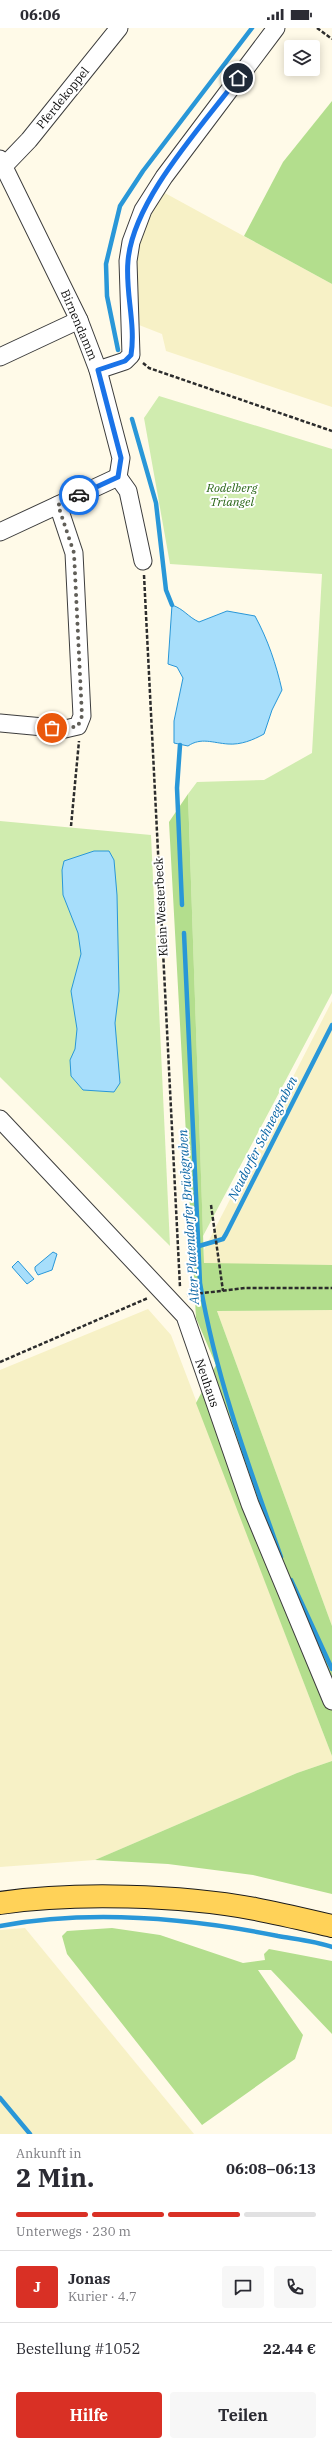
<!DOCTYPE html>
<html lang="de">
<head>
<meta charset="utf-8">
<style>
  body { margin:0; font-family:"IBM Plex Serif",serif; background:#f7f7f7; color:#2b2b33; height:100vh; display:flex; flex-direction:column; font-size:15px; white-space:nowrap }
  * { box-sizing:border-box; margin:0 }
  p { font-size:13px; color:#7c7c81 }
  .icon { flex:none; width:22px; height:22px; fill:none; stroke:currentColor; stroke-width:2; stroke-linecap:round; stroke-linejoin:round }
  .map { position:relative; height:2106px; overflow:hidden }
  .sheet { display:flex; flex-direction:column; background:#fff; flex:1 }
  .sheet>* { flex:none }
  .fabs { position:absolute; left:284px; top:12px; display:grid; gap:8px }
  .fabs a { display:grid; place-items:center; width:36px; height:36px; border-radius:4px; background:#fff; box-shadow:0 2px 10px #0003; font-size:20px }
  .pin { position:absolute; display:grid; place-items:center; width:34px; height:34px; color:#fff; margin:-17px; border:2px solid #fff; border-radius:50%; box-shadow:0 1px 4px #0007 }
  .courier { position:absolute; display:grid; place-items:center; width:40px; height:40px; margin:-20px; border:3px solid #1a73e8; border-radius:50%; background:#fff; color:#222; box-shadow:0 1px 5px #0007 }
  .headline em { font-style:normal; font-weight:700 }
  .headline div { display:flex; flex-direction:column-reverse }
  .headline { display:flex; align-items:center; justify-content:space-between; height:68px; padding:0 16px }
  h1 { font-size:26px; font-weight:700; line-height:30px }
  .bar { display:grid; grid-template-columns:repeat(4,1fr); gap:6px 4px; align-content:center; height:48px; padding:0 16px }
  .bar i { height:5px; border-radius:3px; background:#e1e1e2 }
  .bar .on { background:#d93025 }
  .bar p { grid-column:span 4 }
  .line { display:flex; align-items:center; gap:10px; padding:0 16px; border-top:1px solid #e1e1e2 }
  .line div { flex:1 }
  .round { display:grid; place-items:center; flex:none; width:42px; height:42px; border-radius:4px; background:#f7f7f7 }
  .cta { display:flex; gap:8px; margin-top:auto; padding:8px 16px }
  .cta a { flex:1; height:46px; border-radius:4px; background:#d93025; color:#fff; font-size:16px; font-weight:700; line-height:46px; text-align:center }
  .cta a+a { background:#f7f7f7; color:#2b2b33 }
  .status { display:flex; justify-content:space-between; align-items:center; height:28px; padding:0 20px; background:#fff; direction:ltr }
  .status svg { height:11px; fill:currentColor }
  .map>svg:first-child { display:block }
</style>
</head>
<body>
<div class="status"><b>06:06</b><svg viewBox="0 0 49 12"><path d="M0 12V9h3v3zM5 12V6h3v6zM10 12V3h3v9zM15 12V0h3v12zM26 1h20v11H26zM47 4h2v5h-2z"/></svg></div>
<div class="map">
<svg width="332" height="2106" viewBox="0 0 332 2106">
  <rect width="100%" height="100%" fill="#fffae8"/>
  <!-- farmland -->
  <g fill="#f7f1c6">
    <path d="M163 164 332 256V379L166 323 162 306 139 297 135 251 139 217 148 187Z"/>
    <path d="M332 973V1237L204 1236V1222Z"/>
    <path d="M148 1281 171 1307 332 1728V1733L297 1745 95 1832 0 1839V1342Z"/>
    <path d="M332 1282V1598L217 1283Z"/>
    <path d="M25 1900 89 1978 194 2106H0V1902Z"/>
  </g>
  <!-- green -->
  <g fill="#d0ecaf">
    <path d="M159 368 332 421V965L203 1208 188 766 197 754 264 752 312 725 322 546 170 536 144 390Z"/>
    <path d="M0 793 151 807 170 1218 0 1049Z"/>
  </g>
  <!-- forest -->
  <g fill="#b3de8d">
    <path d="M332 73V256L244 208 283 134Z"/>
    <path d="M188 766 204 1235 332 1237V1282L217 1283 332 1598V1728L196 1375 216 1337 196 1290 169 794Z"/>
    <path d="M332 1733V1866L253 1847 168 1836 95 1832 297 1745Z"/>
    <path d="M112 1900 160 1907 243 1935 265 1932 264 1926 269 1921 332 1933V2006L271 1942H258L303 2007 295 2031 202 2097 67 1926 62 1908 67 1903Z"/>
  </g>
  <!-- water -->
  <g fill="#a7defb" stroke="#2997d8">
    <path d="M172 577C184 581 188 589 199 594L227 583 255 588C268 612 276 636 282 662L272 682 264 706C253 712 241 717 228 716 213 715 201 709 188 718L174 715V693L183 650 177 639 168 636Z"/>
    <path d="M94 823H109L114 832 117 867 119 963 115 995 120 1055 114 1064 83 1062 71 1048 70 1032 75 1021 77 1001 71 963 81 926 78 905 63 867 62 842 64 833Z"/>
    <path d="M53 1224 57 1226 52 1242 38 1247 35 1242V1239Z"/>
    <path d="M18 1233 34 1251 27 1256 12 1239Z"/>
  </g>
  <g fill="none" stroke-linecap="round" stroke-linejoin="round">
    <!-- stream -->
    <g stroke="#2997d8" stroke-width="4.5">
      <path d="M118 322 107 268 106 236 120 178 143 143 252 0"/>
      <path d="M132 391 156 475 166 562 172 577"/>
      <path d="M180 717 177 760 182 877"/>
      <path d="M184 905 200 1255C216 1350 249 1439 281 1529"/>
      <path d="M199 1218 223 1211 226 1206 332 997"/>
      <path d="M291 1552 332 1641"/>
      <path d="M0 1898C92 1881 188 1890 278 1908 295 1911 316 1913 332 1919"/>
      <path d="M0 2070 30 2106"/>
    </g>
    <!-- minor casing -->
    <g stroke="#3d3d3d" stroke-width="19">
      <g id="minor">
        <path d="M0 131 79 292 98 342 121 430 118 449 128 463 143 533"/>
        <path d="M4 138 29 112 119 0"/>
        <path d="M0 329 79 292"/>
        <path d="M98 342 125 333 131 327 128 233 131 214 143 182 164 149 276 0"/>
        <path d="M0 504 118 449"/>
        <path d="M0 695 65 701 78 698 82 688 74 525 58 477"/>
        <path d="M0 1091 185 1288 250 1476 332 1673"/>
      </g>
    </g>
    <!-- major casing -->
    <g stroke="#1b1b1b" stroke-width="24">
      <path id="major" d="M0 1875C75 1864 181 1867 255 1881 281 1886 306 1892 332 1898"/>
    </g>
    <!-- path -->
    <g stroke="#2c2c2c" stroke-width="2.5" stroke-dasharray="4 2" stroke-linecap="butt">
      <path d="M317 0 332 11"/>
      <path d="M143 335 149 340 332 403"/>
      <path d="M144 547 180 1259"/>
      <path d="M71 798 79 713"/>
      <path d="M211 1177 223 1263"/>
      <path d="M187 1267 245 1260H332"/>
      <path d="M0 1334 148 1270"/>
    </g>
    <!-- minor -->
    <use href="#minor" stroke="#fff" stroke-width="17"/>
    <!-- major -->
    <use href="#major" stroke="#ffd258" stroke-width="22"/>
  </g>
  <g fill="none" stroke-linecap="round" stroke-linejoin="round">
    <!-- done -->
    <path stroke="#605e58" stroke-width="4" stroke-dasharray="0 7.2" d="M52 700 65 701 78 698 82 688 74 525 58 477 79 467"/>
    <!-- route -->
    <path stroke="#1a73e8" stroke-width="5" d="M79 467 118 449 121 430 98 342 125 333 131 327C136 296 125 264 128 233 133 172 202 98 238 50"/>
  </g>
  <g text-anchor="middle" stroke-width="4" stroke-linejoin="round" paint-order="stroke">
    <!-- street labels -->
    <g font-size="12" fill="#0a0a0a" stroke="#fff">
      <text transform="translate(63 70) rotate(-51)" y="4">Pferdekoppel</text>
      <text transform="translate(79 297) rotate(67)" y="4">Birnendamm</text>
      <text transform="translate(161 879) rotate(-93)" y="4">Klein Westerbeck</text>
      <text transform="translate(207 1355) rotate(71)" y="4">Neuhaus</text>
    </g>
    <!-- park labels -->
    <g font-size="12" font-style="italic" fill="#296617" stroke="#fff">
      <text x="232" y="464">Rodelberg<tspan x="232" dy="14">Triangel</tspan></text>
    </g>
    <!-- water labels -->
    <g font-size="13" font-style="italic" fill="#0b66a5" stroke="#fff">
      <text transform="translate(262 1110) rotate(-63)" y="5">Neudorfer Schneegraben</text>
      <text transform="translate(188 1189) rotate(-94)" y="5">Alter Platendorfer Brückgraben</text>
    </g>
  </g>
</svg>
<div class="fabs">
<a><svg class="icon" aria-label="layers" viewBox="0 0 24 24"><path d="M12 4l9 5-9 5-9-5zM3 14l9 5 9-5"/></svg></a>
</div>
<div class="pin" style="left:52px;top:700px;background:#ea580c"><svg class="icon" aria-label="bag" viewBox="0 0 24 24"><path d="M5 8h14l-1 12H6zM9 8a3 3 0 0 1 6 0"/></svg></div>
<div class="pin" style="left:238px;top:50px;background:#1f2937"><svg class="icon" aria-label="home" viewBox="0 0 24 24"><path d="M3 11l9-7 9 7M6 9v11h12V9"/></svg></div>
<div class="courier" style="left:79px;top:467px"><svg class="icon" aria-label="car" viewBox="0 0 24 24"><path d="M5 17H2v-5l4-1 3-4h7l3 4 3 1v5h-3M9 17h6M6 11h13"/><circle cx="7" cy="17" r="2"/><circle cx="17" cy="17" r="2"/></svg></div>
</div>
<section class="sheet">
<div class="headline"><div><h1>2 Min.</h1><p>Ankunft in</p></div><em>06:08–06:13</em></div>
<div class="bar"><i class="on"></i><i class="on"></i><i class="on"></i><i></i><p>Unterwegs · 230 m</p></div>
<div class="line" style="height:72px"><b class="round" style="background:#d93025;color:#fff">J</b><div><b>Jonas</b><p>Kurier · 4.7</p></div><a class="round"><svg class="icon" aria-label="chat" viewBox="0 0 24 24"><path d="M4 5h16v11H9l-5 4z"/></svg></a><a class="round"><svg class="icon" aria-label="phone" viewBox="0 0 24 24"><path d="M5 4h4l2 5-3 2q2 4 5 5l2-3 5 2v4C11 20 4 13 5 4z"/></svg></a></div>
<div class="line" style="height:52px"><div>Bestellung #1052</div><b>22.44 €</b></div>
<div class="cta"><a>Hilfe</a><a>Teilen</a></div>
</section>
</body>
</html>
